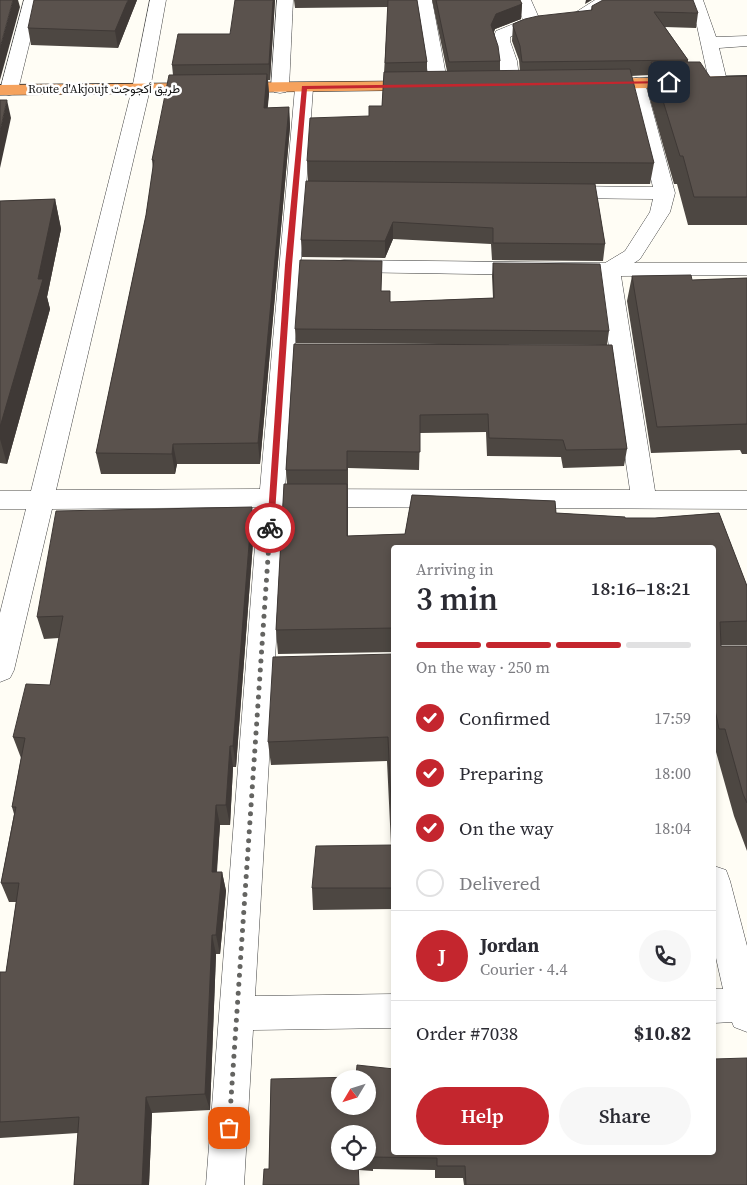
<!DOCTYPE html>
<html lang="en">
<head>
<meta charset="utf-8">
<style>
  body { margin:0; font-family:"Source Serif 4",Vazirmatn,serif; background:#f7f7f7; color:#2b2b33; height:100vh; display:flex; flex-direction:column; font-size:19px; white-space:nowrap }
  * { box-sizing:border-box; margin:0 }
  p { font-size:16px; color:#7c7c81 }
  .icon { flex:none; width:28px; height:28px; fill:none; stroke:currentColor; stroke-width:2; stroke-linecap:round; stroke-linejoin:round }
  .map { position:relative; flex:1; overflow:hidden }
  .side { position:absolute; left:391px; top:545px; width:325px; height:610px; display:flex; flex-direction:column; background:#fff; border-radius:5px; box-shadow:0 2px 8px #0003 }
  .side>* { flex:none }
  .needle { width:32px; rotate:232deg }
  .tools { position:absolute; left:331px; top:1070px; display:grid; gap:10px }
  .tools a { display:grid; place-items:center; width:45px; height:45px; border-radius:50%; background:#fff; box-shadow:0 2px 8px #0003; font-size:25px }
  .pin { position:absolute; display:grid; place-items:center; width:42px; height:42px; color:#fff; margin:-21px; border-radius:10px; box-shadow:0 2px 8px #0006 }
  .courier { position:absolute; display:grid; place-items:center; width:50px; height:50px; margin:-25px; border:4px solid #c4262e; border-radius:50%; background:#fff; color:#222; box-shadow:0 1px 6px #0007 }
  .headline em { font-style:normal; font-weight:600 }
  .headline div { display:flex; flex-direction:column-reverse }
  .headline { display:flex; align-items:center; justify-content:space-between; height:85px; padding:0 25px }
  h1 { font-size:32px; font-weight:600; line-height:38px }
  .bar { display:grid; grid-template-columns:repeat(4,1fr); gap:8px 5px; align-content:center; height:60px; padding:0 25px }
  .bar i { height:6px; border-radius:4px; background:#e1e1e2 }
  .bar .selected { background:#c4262e }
  .bar p { grid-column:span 4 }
  .line { display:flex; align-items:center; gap:12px; padding:0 25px; border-top:1px solid #e1e1e2 }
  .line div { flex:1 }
  .round { display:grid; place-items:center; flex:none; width:52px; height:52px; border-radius:26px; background:#f7f7f7 }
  ol { padding:0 25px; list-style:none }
  li { display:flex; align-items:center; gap:15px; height:55px }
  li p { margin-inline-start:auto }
  li .icon { padding:5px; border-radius:50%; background:#c4262e; color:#fff; stroke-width:4 }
  li:last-child { color:#7c7c81 }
  li i { width:28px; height:28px; border:2px solid #e1e1e2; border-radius:50% }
  .primary-button { display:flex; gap:10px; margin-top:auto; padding:10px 25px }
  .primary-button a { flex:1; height:58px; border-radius:30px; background:#c4262e; color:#fff; font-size:20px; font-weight:600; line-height:58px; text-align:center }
  .primary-button a+a { background:#f7f7f7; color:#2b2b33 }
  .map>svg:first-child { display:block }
</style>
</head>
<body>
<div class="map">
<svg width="747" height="1185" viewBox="0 0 747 1185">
  <rect width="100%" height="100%" fill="#fffdf5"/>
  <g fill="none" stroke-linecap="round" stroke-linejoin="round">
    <!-- street casing -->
    <g stroke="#444" stroke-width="1">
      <g id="street">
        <path d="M24 0H40L18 90 15 94 9 95 3 94 0 90Z"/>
        <path d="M150 0H166L150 89 56 490 260 489 295 88 298 84 304 83 310 84 313 88 285 489 630 490 611 361H576L568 359 564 354 568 349 576 347H609L599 276 344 272 336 271 333 266 336 261 344 260 605 263 625 251 650 212 653 199 559 198 552 196 549 192 552 188 559 186 653 187 627 83 630 79 636 78 642 79 645 83 675 193 670 212 640 259 634 263H747V275L621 276 655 491H747V509L284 507 255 996 394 994V1028L253 1030 244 1185H206L258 507 52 509 14 670 10 678 0 682V613L26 509H0V491H31L132 89Z"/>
        <path d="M277 0H293L289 88 286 92 280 93 274 92 271 88Z"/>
        <path d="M416 0H432L448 86 445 90 439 91 433 90 430 86Z"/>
        <path d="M515 0H531L539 18 573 14 595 0H613C589 36 543 19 510 37V41L517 61 520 85 517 89 511 90 505 89 502 85 499 61 492 41 496 31 523 20Z"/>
        <path d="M687 0H703L716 37 747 36V46L719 48 727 81 724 85 718 86 712 85 709 81 697 26Z"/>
        <path d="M714 866 726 870 730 881 747 946V1032L734 1027 732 1022 714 1023V989H723L714 949Z"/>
      </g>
    </g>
    <!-- highway casing -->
    <g stroke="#222" stroke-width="1">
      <g id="highway">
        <path d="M747 76V86L596 89 590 88 587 84 590 80 596 79Z"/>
        <path d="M421 81 427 82 430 86 427 90 0 95V85Z"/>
      </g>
    </g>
    <!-- street -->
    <use href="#street" fill="#fff" fill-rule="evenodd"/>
    <!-- highway -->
    <use href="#highway" fill="#f5a25d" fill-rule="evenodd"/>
  </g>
  <!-- wall -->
  <g fill="#4d4742" fill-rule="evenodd">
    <path d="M137 0 118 48 31 45 28 28Z"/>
    <path d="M275 0 270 80H268L269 94 267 108 289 107 290 127 260 464H177L175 474H101L96 453 146 215 153 169 152 160 173 75 172 65 230 34Z"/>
    <path d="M294 0H417L427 62V72L447 71 432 0H520L522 4 521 19 495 29 494 32 500 61V71H520L519 60 512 41 513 24 591 10 592 6 698 13 696 28 665 27 688 60V62L710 77 747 76V225H688L677 184H674L647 89 649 75 631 76 654 163 650 184H595L605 244 603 261 492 260 491 244 393 239 385 258 302 257 301 240 308 181 307 161 369 116 382 106 388 7 295 8Z"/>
    <path d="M55 199 61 229 47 297 50 309 7 464 0 463V201Z"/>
    <path d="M493 263 609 331 607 345 296 343 295 329 381 291 390 302 493 298 492 276Z"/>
    <path d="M632 276 692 280 747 278V454H742L740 450 651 453 627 301Z"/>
    <path d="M294 344 612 345 627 449 624 466 563 468 561 457 487 456 486 432 420 433 419 470 348 468V536L405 534 412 495 555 501 556 513 625 517V518H655L719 513 747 586V645H721V646H747V851L734 816 716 752H714V548H394V652L278 654 276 630 284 484H287L286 470Z"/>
    <path d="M254 529 236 767H233L230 825H220L217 872H222L226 891 220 954H216L210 1110 152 1113 149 1185H74L78 1133 0 1138V972H6L16 902H9L1 883 14 814 12 807 21 758 13 737 50 685 59 638 44 639 37 617Z"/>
    <path d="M394 654V909L313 910 312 888 391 845 387 761 271 765 268 742Z"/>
    <path d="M271 1079 747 1185H464L463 1178H435V1170L373 1169V1171L359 1170 269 1169ZM368 1134V1161H340Z"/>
  </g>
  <!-- shaded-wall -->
  <g fill="#3f3936">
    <path d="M13 0H18L20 7 0 80V48Z"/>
    <path d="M128 0H137L118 48 115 31Z"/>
    <path d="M273 0H275L270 80 269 64Z"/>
    <path d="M586 0H592L585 4Z"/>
    <path d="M522 4 521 19 495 29 490 40 491 25 496 14Z"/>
    <path d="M267 74 269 94 266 128 264 108Z"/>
    <path d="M7 100 11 118 0 168V131Z"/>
    <path d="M289 107 290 127 260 464 258 443Z"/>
    <path d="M55 199 61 229 47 297 50 309 7 464 0 439V427L38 279Z"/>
    <path d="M393 222V239L385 258V241Z"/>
    <path d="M173 444 177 464 175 474 172 454Z"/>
    <path d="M347 484 348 509 347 561Z"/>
    <path d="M252 507 254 529 236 767 233 746Z"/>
    <path d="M230 746 233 767 230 825 226 805Z"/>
    <path d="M216 805 220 825 215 891 212 872Z"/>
    <path d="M222 872 226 891 220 954 216 935Z"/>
    <path d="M212 935 216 954 210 1110 205 1094Z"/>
    <path d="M146 1097 152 1113 149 1185H142Z"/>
  </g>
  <!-- building -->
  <g fill="#5a524d" stroke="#3f3936" fill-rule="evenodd">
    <path d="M0 0H13L0 48Z"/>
    <path d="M34 0H128L115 31 28 28Z"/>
    <path d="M235 0H273L269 64 172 65 178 34H230Z"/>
    <path d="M388 0H417L427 62 385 63Z"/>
    <path d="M436 0H520L522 4 496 14 491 25 498 46 500 61 449 62Z"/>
    <path d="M603 0H693L698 13 654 12 688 60 522 62 520 46 513 26V24L525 19 538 16 592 10V6Z"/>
    <path d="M651 62H700L710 77 747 76V197H694L683 156H680Z"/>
    <path d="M630 69 654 163 307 161 310 118 369 116V106H382L384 72Z"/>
    <path d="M267 74 264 108 289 107 258 443 173 444 172 454 96 453 146 215 154 160H152L169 75Z"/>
    <path d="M0 100H7L0 131Z"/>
    <path d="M306 181 595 184 605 244 493 243V228L393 222 385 241 301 240Z"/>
    <path d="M55 199 38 279H43L0 427V201Z"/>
    <path d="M300 260 382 261 381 291H390V302L494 298 493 263 600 264 609 331 295 329Z"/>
    <path d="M691 275 692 280 747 278V424L657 427 632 276Z"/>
    <path d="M294 344 612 345 627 449 566 450 563 440 489 438 488 414 420 415V452L347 451V470H286Z"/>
    <path d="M284 484H347V536L405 534 412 495 555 501 556 513 625 517V518H655L719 513 747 586V621L720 622 721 646H747V803L743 794 725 729H719L714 705V548H394V628L276 630Z"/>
    <path d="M252 507 233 746H230L226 805H216L212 872H222L216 935H212L205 1094 146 1097 142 1185H74L79 1117 0 1122V972H6L19 883H1L16 807H12L25 738 13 737 26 684 50 685 63 616 37 617 56 511Z"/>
    <path d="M394 654V888H312L316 846 393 845 388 737 268 742 273 657Z"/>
    <path d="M747 1058V1185H466L465 1166H437V1158L373 1157V1159L368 1158V1134H340V1161H358L359 1185H263L264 1169H269L271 1079 356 1077 357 1065 394 1069V1152H714V1059ZM340 1079H368V1106H340Z"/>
  </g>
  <!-- route -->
  <path fill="#c4262e" d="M669 81 671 83 307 89 292 265 274 528 270 530H267L285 265 302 86Z"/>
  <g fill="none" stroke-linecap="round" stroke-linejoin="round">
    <!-- done -->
    <path stroke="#646461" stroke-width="5" stroke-dasharray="0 9" d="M229 1128 270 528"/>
  </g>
  <g text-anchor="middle" stroke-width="5" stroke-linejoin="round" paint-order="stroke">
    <!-- far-street labels -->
    <g font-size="12" fill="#111" stroke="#fff">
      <text x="104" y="93">Route d'Akjoujt طريق أكجوجت</text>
    </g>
  </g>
</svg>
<div class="tools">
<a><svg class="needle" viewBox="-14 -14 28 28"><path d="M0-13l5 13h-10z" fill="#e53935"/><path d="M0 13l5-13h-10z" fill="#7c7c81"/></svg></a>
<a><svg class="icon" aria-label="locate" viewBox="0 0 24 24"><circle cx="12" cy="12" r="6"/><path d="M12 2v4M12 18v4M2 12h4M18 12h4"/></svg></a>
</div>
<div class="pin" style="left:229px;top:1128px;background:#ea580c"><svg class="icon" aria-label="bag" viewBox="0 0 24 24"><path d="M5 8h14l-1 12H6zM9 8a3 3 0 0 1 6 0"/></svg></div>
<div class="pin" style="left:669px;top:82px;background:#1f2937"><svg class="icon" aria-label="home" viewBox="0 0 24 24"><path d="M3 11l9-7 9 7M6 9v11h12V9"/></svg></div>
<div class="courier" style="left:270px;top:528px"><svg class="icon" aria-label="bike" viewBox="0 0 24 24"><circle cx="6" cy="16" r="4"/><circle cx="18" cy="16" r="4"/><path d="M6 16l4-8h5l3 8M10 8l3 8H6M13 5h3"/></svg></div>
<section class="side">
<div class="headline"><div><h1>3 min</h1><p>Arriving in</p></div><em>18:16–18:21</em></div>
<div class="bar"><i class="selected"></i><i class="selected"></i><i class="selected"></i><i></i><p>On the way · 250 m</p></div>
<ol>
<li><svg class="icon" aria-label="check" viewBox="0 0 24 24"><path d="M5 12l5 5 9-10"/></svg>Confirmed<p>17:59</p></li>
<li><svg class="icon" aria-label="check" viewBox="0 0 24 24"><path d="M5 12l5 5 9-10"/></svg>Preparing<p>18:00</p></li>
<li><svg class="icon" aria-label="check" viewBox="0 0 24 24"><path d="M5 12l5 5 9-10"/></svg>On the way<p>18:04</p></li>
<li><i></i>Delivered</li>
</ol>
<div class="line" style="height:90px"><b class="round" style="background:#c4262e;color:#fff">J</b><div><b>Jordan</b><p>Courier · 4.4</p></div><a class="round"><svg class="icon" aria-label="phone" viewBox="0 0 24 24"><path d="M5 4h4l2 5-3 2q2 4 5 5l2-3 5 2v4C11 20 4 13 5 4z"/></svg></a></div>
<div class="line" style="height:65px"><div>Order #7038</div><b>$10.82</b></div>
<div class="primary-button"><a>Help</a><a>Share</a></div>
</section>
</div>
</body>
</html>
